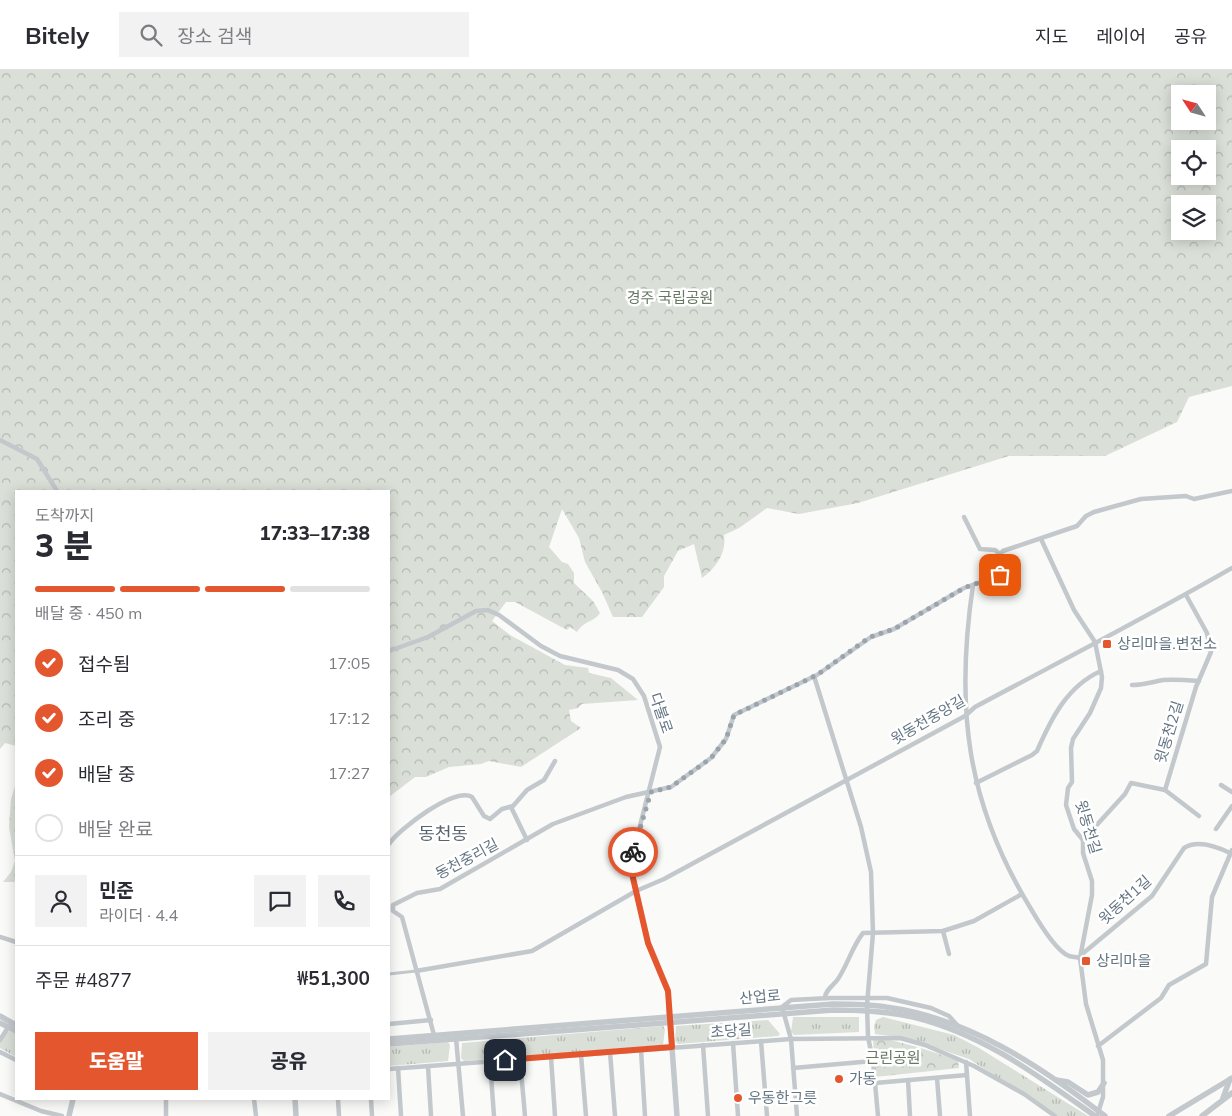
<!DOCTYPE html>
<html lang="ko">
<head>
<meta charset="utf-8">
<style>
  body { margin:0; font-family:Mulish,"Noto Sans KR",sans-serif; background:#f2f2f3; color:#2b2b33; height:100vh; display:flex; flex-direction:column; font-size:19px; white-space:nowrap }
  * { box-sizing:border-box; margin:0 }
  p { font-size:16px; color:#7c7c81 }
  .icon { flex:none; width:28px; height:28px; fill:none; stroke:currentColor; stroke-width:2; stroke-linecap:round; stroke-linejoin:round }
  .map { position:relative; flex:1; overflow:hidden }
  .side { position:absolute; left:15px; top:420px; width:375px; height:610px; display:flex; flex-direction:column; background:#fff; border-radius:0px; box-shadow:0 2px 12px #0003 }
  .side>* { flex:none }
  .needle { width:32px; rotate:306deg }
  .tools { position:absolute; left:1171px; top:15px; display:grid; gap:10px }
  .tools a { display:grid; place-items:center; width:45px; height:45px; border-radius:0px; background:#fff; box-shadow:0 2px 12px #0003; font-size:25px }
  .pin { position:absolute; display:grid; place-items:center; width:42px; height:42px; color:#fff; margin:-21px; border-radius:10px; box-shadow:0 2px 8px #0006 }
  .courier { position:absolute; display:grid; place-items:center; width:50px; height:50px; margin:-25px; border:4px solid #e4572e; border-radius:50%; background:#fff; color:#222; box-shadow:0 1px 6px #0007 }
  .overview em { font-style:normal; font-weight:800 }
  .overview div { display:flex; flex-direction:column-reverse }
  .overview { display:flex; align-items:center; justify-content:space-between; height:85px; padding:0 20px }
  h1 { font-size:32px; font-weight:800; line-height:38px }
  .bar { display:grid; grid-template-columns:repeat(4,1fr); gap:8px 5px; align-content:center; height:60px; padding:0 20px }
  .bar i { height:6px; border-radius:4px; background:#e1e1e2 }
  .bar .selected { background:#e4572e }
  .bar p { grid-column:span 4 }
  .line { display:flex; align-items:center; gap:12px; padding:0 20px; border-top:1px solid #e1e1e2 }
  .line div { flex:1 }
  .round { display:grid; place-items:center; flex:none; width:52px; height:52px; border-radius:0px; background:#f2f2f3 }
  ol { padding:0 20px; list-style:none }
  li { display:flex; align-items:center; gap:15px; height:55px }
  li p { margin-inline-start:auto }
  li .icon { padding:5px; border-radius:50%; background:#e4572e; color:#fff; stroke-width:4 }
  li:last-child { color:#7c7c81 }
  li i { width:28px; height:28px; border:2px solid #e1e1e2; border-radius:50% }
  .button { display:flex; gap:10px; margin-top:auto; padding:10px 20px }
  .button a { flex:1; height:58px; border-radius:0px; background:#e4572e; color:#fff; font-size:20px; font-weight:800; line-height:58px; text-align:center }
  .button a+a { background:#f2f2f3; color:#2b2b33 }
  header { display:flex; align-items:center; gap:30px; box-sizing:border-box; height:70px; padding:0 25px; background:#fff; border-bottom:1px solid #e1e1e2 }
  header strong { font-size:24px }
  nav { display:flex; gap:28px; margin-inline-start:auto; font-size:18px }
  .search { width:350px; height:45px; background:#f2f2f3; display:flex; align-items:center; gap:12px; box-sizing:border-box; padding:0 18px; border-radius:0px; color:#7c7c81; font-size:19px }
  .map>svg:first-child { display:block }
</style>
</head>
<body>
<header>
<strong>Bitely</strong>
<div class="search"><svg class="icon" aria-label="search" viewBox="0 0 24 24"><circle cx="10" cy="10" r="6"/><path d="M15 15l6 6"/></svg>장소 검색</div>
<nav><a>지도</a><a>레이어</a><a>공유</a></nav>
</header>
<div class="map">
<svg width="1232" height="1046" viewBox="0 0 1232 1046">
  <defs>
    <pattern id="grass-tufts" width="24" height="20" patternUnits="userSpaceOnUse" patternTransform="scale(1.25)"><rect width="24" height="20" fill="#dadfd7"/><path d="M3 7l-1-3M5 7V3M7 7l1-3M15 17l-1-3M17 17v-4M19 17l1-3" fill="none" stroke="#b4b9b4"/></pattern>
    <pattern id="forest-crowns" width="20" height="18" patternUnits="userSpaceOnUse" patternTransform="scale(1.25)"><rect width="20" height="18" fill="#dadfd7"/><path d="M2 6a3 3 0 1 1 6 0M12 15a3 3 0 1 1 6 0" fill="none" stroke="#b4b9b4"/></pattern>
  </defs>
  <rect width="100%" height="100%" fill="#fafaf8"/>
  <!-- grass -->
  <g fill="url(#grass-tufts)">
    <path d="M793 947H859V962L794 965 791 962Z"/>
    <path d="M883 947 954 965 979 978 1088 1046H1057L969 989 907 968 875 964 874 956 876 950Z"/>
    <path d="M768 950 780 964 778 966 678 974 675 971 676 956Z"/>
    <path d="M663 956 665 959 663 975 464 991 461 988 462 973Z"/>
    <path d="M10 961 16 964V987L0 978V972L6 962Z"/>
    <path d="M448 972 450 975 448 991 389 996V977Z"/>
  </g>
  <!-- forest -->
  <g fill="url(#forest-crowns)" fill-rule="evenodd">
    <path d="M0 0H1232V316L1189 327 1177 352 1105 386H1009L858 433 799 444 767 438 739 458 724 465C727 482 716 498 702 508L694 474 678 481 664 506V517L642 547H613L602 522 585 492 579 468 562 439 549 477 562 492 568 494 574 503V513L593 531 600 543C593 553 586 549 577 562L570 557 567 560 515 532H506L492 551 510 565 565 595 588 598 589 603 611 608 638 630 582 634 578 638 569 640 571 651 581 658 521 697 489 691 481 694 449 697 426 707H415L389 727V421H16V676L5 673 0 679ZM1180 24H1208V51H1180ZM1180 79H1208V106H1180ZM1180 134H1208V161H1180Z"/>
    <path d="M16 713V809L14 812H3L11 802 15 791 9 757 11 729Z"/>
    <path d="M873 967C903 972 930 980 958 991L959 998 875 1007Z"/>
  </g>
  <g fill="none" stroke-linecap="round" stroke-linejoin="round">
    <!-- pedestrian -->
    <path stroke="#c3c8cc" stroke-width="3" d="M389 904 416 901"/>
    <!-- minor -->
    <g stroke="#c3c8cc" stroke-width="4.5">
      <path d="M0 370 37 389 57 421"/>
      <path d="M964 447 980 479 995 480 1000 484"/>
      <path d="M1041 469 1074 540 1095 572 1102 607 1101 618 1090 643 1073 669 1071 678 1072 712 1068 718 1066 735 1074 759 1083 770V783L1092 811V825L1080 888 1086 934 1103 990V1027L1097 1046"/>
      <path d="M973 515C955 637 966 733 1031 839 1038 851 1056 881 1069 886 1072 887 1077 887 1080 888"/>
      <path d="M389 581 428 567 476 541 488 540 499 545 541 576 560 586 618 600 633 609 644 626 660 677 630 795 648 873 668 921 669 948"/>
      <path d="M814 606 861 757 871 802 873 863 867 935 868 967 873 991 878 1046"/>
      <path d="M1132 615C1144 615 1152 612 1163 610 1175 609 1187 610 1199 611"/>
      <path d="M976 713 1032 685 1037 681C1051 649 1067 616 1101 601"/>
      <path d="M1221 715 1232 722"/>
      <path d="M1165 720 1199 746"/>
      <path d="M511 737 527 770"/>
      <path d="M1216 759 1232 736"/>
      <path d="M1083 770 1125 724 1131 713 1165 720 1196 617 1211 582 1207 563 1186 525"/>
      <path d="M389 774C399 759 455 716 472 727L484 746 490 749 502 739 513 736 527 720 544 710 555 691"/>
      <path d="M943 861 949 884"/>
      <path d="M0 867 16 872"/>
      <path d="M1081 885 1152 826 1184 778C1198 769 1218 777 1232 784"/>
      <path d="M416 901 532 881 636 821 664 809 965 646 975 637C1061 591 1147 547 1232 498"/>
      <path d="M825 928C825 920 834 915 838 909 848 894 852 877 863 863L943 861 974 851 1022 824"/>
      <path d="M389 954 431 950"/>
      <path d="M434 965 402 847 393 841V835L417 823 440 819 553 754 626 727 671 717 711 688 726 669 734 645 817 605 871 567 894 559 964 518 1000 505 998 486 1003 481 1077 456 1086 446 1094 442 1141 429 1186 426 1194 429 1232 421"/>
      <path d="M456 968 463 1046"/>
      <path d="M0 970 9 956"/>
      <path d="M761 971 767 1046"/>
      <path d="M733 973 738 1046"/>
      <path d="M703 975 708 1046"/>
      <path d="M1098 976 1161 928 1169 915 1206 894 1212 827 1232 780"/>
      <path d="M641 980 645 1046"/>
      <path d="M0 982 16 990"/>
      <path d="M610 982 615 1046"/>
      <path d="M581 985 586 1046"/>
      <path d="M551 987 555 1046"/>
      <path d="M520 989 525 1046"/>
      <path d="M490 992 494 1046"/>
      <path d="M966 992 970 1046"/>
      <path d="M428 996 431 1046"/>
      <path d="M398 998 401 1046"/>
      <path d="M793 998 873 991"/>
      <path d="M389 999 791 969 900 968 925 975 974 996 1024 1024 1055 1046"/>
      <path d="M937 1008 940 1046"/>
      <path d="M908 1010 910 1046"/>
      <path d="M875 1013 967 1005"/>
      <path d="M0 1024 41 1041 62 1046"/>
      <path d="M166 1029V1046"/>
      <path d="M254 1029 256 1046"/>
      <path d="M338 1029 339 1046"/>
      <path d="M371 1029 372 1046"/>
      <path d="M797 1046 791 969 782 937 791 930 830 928H887L931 938 949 946 957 955"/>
    </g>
    <!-- tertiary -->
    <g stroke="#c3c8cc" stroke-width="5.5">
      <path d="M0 946 16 955"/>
      <path d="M670 950 677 1046"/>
      <path d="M0 953 16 961"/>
      <path d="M389 969 833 934C851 934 869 934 886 937 969 948 1040 996 1105 1046"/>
      <path d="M389 974 833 940C860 940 886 941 913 947 983 964 1037 1005 1095 1046"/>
      <path d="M1056 1010 1068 1012 1088 1025 1098 1022 1104 1013"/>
      <path d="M1223 1028 1230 1009"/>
      <path d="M295 1029 296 1046"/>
      <path d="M69 1046 73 1029"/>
      <path d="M1169 1046 1232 1008"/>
      <path d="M1202 1046 1232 1023"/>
    </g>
  </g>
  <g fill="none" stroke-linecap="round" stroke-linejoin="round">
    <!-- done -->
    <path stroke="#99a4ac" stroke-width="5" stroke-dasharray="0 9" d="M633 782 651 722 671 717 711 688 726 669 734 645 817 605 870 567 894 559 964 518 1000 505"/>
    <!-- route -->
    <path stroke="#e4572e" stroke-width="6" d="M505 990 672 977 668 921 648 873 630 795 633 782"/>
  </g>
  <!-- markers -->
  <g fill="#e4572e" stroke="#fff" stroke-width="2">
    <rect x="1102" y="569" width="10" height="10" rx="2.5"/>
    <rect x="1081" y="886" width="10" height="10" rx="2.5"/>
    <circle cx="839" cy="1009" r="5"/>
    <circle cx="738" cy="1028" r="5"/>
  </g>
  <g text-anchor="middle" stroke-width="5" stroke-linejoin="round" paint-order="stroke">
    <!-- park labels -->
    <g font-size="15" fill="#687a64" stroke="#fff">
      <text x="670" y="233">경주 국립공원</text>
      <text x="893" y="993">근린공원</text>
    </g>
    <!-- poi labels -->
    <g font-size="15" fill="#657683" stroke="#fff" text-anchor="start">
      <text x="1117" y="579">상리마을.변전소</text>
      <text x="1096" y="896">상리마을</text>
      <text x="849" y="1014">가동</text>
      <text x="748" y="1033">우동한그릇</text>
    </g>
    <!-- street labels -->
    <g font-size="15" fill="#657683" stroke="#fff">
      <text transform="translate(661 643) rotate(71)" y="5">다불로</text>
      <text transform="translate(928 650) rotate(-30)" y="5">윗동천중앙길</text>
      <text transform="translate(1169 662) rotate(-73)" y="5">윗동천2길</text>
      <text transform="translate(1088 757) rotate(73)" y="5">윗동천길</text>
      <text transform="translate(467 789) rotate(-28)" y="5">동천중리길</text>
      <text transform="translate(1125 830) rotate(-42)" y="5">윗동천1길</text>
      <text transform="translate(760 927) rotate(-5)" y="5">산업로</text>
      <text transform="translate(731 961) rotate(-4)" y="5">초당길</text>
    </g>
    <!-- quarter labels -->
    <g font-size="18" fill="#57646e" stroke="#fff">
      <text x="443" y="770">동천동</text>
    </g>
  </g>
</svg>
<div class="tools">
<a><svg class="needle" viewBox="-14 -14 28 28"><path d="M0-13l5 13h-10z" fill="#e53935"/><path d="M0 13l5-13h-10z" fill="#7c7c81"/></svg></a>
<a><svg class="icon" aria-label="locate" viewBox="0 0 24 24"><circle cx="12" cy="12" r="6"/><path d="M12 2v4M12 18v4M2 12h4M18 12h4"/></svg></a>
<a><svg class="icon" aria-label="layers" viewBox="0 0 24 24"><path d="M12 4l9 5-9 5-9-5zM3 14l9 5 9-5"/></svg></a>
</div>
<div class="pin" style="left:1000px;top:505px;background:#ea580c"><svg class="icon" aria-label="bag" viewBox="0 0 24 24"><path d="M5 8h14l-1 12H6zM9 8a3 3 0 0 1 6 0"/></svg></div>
<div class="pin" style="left:505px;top:990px;background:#1f2937"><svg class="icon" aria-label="home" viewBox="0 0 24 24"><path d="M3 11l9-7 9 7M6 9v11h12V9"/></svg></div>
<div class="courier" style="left:633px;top:782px"><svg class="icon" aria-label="bike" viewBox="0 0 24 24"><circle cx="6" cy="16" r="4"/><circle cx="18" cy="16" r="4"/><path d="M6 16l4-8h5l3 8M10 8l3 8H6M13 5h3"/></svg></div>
<section class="side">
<div class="overview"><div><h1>3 분</h1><p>도착까지</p></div><em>17:33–17:38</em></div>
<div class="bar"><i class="selected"></i><i class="selected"></i><i class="selected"></i><i></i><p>배달 중 · 450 m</p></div>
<ol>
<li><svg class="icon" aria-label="check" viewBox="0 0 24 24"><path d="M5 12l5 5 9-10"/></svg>접수됨<p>17:05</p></li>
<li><svg class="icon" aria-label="check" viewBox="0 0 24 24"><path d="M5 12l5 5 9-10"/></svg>조리 중<p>17:12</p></li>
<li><svg class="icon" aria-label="check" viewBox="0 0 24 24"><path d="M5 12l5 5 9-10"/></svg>배달 중<p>17:27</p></li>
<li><i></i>배달 완료</li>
</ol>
<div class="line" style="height:90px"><a class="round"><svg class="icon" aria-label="person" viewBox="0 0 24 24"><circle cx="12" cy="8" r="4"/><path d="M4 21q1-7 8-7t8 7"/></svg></a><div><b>민준</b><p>라이더 · 4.4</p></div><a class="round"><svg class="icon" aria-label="chat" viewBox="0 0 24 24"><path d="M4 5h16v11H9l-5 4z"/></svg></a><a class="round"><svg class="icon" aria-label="phone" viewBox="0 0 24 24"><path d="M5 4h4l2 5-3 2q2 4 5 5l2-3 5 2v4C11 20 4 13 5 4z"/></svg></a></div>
<div class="line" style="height:65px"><div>주문 #4877</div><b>₩51,300</b></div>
<div class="button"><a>도움말</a><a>공유</a></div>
</section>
</div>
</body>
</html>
